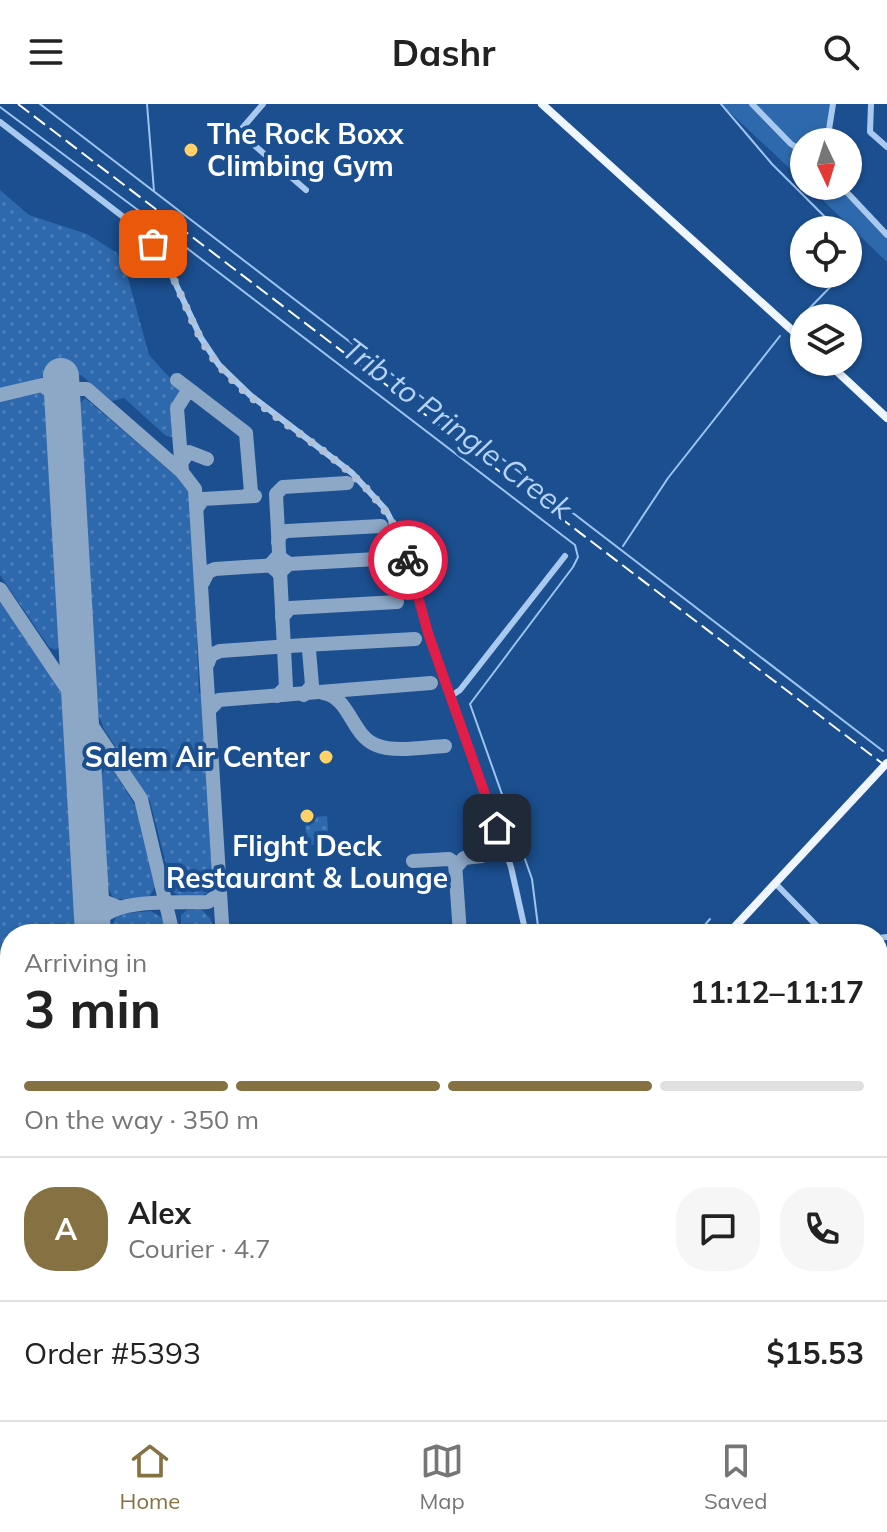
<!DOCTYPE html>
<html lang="en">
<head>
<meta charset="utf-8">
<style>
  body { margin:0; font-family:Mulish,sans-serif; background:#f6f6f6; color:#222; height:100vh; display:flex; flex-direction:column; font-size:30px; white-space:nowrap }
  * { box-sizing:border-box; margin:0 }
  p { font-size:26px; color:#767676 }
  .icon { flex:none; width:44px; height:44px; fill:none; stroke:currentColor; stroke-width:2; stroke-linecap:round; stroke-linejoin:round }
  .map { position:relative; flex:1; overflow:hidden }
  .side { position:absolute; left:0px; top:820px; width:888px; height:496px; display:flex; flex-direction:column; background:#fff; border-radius:32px 32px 0 0; box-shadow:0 2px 6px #0004 }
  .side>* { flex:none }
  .needle { width:52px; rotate:176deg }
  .fabs { position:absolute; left:790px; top:24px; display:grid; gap:16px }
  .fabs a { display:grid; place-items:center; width:72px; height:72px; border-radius:50%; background:#fff; box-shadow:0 2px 6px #0004; font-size:40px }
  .pin { position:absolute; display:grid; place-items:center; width:68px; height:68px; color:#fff; margin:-34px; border-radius:16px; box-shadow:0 4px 12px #0006 }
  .courier { position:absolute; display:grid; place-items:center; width:80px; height:80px; margin:-40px; border:6px solid #e11d48; border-radius:50%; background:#fff; color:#222; box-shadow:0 2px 10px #0007 }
  .summary em { font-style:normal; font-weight:700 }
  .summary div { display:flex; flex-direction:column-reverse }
  .summary { display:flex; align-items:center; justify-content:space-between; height:136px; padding:0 24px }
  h1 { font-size:52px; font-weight:700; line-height:60px }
  .bar { display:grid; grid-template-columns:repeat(4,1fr); gap:12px 8px; align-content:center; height:96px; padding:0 24px }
  .bar i { height:10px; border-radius:6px; background:#e0e0e0 }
  .bar .current { background:#857141 }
  .bar p { grid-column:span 4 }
  .line { display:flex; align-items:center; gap:20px; padding:0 24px; border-top:2px solid #e0e0e0 }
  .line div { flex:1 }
  .round { display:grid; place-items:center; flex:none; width:84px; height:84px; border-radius:32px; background:#f6f6f6 }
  header { display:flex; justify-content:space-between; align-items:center; height:104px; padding:0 24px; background:#fff; font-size:36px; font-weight:700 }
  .tab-bar { display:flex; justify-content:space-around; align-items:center; height:112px; border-top:2px solid #e0e0e0; background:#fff; font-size:22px; color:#767676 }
  .tab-bar a { display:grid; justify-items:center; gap:4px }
  .tab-bar .current { color:#857141 }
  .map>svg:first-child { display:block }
</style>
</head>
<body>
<header><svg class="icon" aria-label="menu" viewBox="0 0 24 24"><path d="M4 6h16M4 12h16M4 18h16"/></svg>Dashr<svg class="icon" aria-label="search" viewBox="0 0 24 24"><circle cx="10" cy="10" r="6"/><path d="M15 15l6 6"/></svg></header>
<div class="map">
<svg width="887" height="1316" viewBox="0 0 887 1316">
  <defs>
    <pattern id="grass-dots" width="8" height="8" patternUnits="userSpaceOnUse" patternTransform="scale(2)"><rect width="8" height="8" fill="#2e69ad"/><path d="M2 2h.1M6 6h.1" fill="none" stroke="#4d80b9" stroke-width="1.8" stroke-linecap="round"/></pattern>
    <pattern id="water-ripples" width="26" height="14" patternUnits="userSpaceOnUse" patternTransform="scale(2)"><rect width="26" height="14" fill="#3c6290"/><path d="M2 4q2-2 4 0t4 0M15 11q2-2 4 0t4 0" fill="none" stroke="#597aa1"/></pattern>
  </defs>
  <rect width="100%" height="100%" fill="#1b4f8f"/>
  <!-- grass -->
  <g fill="url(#grass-dots)">
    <path d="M0 86 29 111 87 130 117 149 126 167 149 251 182 287 174 303 176 329 172 333 166 332 124 294 112 297 81 271 43 273 0 285Z"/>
    <path d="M35 289H44L50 300 64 538 56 546 49 543 0 471V297Z"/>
    <path d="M85 294 181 376 191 392 199 589H203L213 782C206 795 185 797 173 788L150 697 104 625 92 594 76 304Z"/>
    <path d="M0 497 57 581 68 605 80 830H10V905L0 906Z"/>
    <path d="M106 663 113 666 138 706 155 783 149 794 115 795C97 778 91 683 106 663Z"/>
    <path d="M327 712 329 738 307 742 305 720 314 718V713Z"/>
    <path d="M201 805 210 814 216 830H181V811L187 806Z"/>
    <path d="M151 807 162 814 166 830H107L118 810Z"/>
    <path d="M10 925V993L0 978V934Z"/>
    <path d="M0 1049 10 1061V1192L0 1172Z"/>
    <path d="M0 1200 10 1215V1275L0 1273Z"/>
    <path d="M56 1306H95L104 1316H54Z"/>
    <path d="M132 1306H175L182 1316H133Z"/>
    <path d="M221 1306H306L313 1316H227Z"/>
    <path d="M335 1306H407L414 1316H333Z"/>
  </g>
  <!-- park -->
  <g fill="#2e69ad">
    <path d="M721 0H833L827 38H804V78Z"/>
    <path d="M808 82H841L887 131V158Z"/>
  </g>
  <!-- water -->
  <path fill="url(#water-ripples)" stroke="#9cc4f0" stroke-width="2" d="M887 1149V1316H592L591 1306H878V1150Z"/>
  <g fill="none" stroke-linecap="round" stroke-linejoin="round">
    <!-- stream -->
    <g stroke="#9cc4f0" stroke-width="2">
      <path d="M40 0 883 647"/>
      <path d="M147 0 154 87"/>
      <path d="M721 0 772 60 838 126"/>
      <path d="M0 3 146 112"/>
      <path d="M158 122 575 441 578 453 573 463 470 600 532 775 539 830"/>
      <path d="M848 140V164"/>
      <path d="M798 216 843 170"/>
      <path d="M623 442 668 374 780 232"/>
      <path d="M697 830 710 815"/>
      <path d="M878 1144H887"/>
    </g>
    <!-- taxiway -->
    <g stroke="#8da7c7" stroke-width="14">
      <path d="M177 276 246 329 251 388 246 392"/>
      <path d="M0 291 42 281 63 297 74 285H87L182 368 195 385 222 820 226 830"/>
      <path d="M180 360 189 348 207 355"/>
      <path d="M182 368 177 304 186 290 193 288"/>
      <path d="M199 401 203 395 255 392"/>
      <path d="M278 438 280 430 287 427 381 422"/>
      <path d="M289 460 278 452 270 461 279 469 289 460 394 454"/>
      <path d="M203 478 208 468 215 465 277 461"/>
      <path d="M0 485 141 695 173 830"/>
      <path d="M282 513 290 504 397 498"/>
      <path d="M305 541 415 535"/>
      <path d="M208 559 211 551 220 547 305 541 309 546 312 581 304 591"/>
      <path d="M323 589C350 593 351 631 376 641 395 649 425 643 445 642"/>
      <path d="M277 592 286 583 276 390 283 383 347 379"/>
      <path d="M210 605 219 596 431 579"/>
      <path d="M84 675C86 656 101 645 118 659"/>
      <path d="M413 757 449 755 455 759 460 830"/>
      <path d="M456 763 464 754 482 752"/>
      <path d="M90 775 98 795 118 803"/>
      <path d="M94 830C98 790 177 800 208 798L218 791 220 784"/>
      <path d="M0 913H10"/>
      <path d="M0 1014 6 1020"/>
      <path d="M0 1188 10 1204"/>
      <path d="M0 1278 10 1279"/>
      <path d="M45 1306 46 1316"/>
      <path d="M108 1306 113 1316"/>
      <path d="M200 1306 202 1312"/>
      <path d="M315 1306 322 1316"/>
      <path d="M455 1316 470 1306"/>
    </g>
    <!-- runway -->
    <g stroke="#8da7c7" stroke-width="36">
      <path d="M61 272 93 830"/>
      <path d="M0 1011 10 1026"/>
      <path d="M120 1306V1316"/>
      <path d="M199 1306 205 1316"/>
    </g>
    <!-- minor -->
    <g stroke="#a9c9ee" stroke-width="6">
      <path d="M263 0 239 28 306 86"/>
      <path d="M752 0 791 40 804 48"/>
      <path d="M871 0 870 28 887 43"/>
      <path d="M0 18 139 125 166 159 201 234 219 261 250 291 352 369 386 406 405 443 428 529 511 763 526 830"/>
      <path d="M827 38 833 0"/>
      <path d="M841 82 887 131"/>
      <path d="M451 592 460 586 565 452"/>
      <path d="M775 779 817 822 833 830"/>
      <path d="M878 834 887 833"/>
    </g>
    <!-- major -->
    <g stroke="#f0f6ff" stroke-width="8">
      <path d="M542 0 804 237"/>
      <path d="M827 258 887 314"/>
      <path d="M728 830 887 659"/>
      <path d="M568 1306 569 1316"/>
    </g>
    <!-- rail -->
    <path stroke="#fff" stroke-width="2" stroke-dasharray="14 6" stroke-linecap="butt" d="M18 0 887 663"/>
  </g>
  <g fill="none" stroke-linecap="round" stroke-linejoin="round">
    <!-- done -->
    <path stroke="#afc1d8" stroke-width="8" stroke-dasharray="0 14.4" d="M153 140C182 178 189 227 220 263 280 332 381 360 408 456"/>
    <!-- route -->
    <path stroke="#e11d48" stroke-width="10" d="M408 456 428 529 497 724"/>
  </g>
  <!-- markers -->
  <g fill="#ffd166" stroke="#1b4f8f" stroke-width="3">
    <circle cx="191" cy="46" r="8"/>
    <circle cx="326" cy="653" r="8"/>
    <circle cx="307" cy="712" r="8"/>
  </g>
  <g text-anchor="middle" stroke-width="8" stroke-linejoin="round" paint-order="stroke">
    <!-- poi labels -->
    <g font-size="28" font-weight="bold" fill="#fff" stroke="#1b4f8f" text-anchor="start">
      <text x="207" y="40">The Rock Boxx<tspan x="207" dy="32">Climbing Gym</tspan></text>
      <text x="310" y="663" text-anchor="end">Salem Air Center</text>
      <text x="307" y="752" text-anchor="middle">Flight Deck<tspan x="307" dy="32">Restaurant &amp; Lounge</tspan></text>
    </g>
    <!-- water labels -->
    <g font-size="30" font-style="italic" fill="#b5d3f5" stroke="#1b4f8f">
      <text transform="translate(457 325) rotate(37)" y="10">Trib to Pringle Creek</text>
    </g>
  </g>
</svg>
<div class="fabs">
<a><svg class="needle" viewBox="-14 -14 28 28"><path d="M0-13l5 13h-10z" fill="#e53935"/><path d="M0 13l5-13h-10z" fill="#767676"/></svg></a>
<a><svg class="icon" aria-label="locate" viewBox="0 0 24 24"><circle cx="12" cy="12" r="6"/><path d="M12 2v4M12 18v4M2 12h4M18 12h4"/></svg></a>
<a><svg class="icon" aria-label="layers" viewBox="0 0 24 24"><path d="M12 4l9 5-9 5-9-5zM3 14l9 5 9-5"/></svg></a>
</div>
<div class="pin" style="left:153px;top:140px;background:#ea580c"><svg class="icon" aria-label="bag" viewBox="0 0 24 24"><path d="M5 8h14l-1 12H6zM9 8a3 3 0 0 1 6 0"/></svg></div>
<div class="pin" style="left:497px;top:724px;background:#1f2937"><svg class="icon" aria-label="home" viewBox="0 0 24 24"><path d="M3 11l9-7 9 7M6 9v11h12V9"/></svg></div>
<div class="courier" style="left:408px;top:456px"><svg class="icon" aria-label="bike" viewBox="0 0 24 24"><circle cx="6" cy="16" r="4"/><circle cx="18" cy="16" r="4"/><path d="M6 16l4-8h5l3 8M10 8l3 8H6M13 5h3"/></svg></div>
<section class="side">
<div class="summary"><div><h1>3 min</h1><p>Arriving in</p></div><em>11:12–11:17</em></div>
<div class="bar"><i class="current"></i><i class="current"></i><i class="current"></i><i></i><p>On the way · 350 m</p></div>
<div class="line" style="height:144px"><b class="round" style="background:#857141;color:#fff">A</b><div><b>Alex</b><p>Courier · 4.7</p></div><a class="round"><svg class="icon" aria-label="chat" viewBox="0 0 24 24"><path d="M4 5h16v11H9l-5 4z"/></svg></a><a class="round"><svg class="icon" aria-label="phone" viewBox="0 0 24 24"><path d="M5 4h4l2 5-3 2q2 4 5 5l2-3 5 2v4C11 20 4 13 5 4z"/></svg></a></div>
<div class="line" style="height:104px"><div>Order #5393</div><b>$15.53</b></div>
</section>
</div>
<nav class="tab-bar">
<a class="current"><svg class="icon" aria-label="home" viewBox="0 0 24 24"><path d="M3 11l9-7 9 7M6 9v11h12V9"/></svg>Home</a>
<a><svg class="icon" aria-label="map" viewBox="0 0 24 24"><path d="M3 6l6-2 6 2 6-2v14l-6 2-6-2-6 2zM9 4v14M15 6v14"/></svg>Map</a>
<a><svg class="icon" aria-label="saved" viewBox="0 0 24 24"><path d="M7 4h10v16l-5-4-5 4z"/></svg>Saved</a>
</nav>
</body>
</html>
